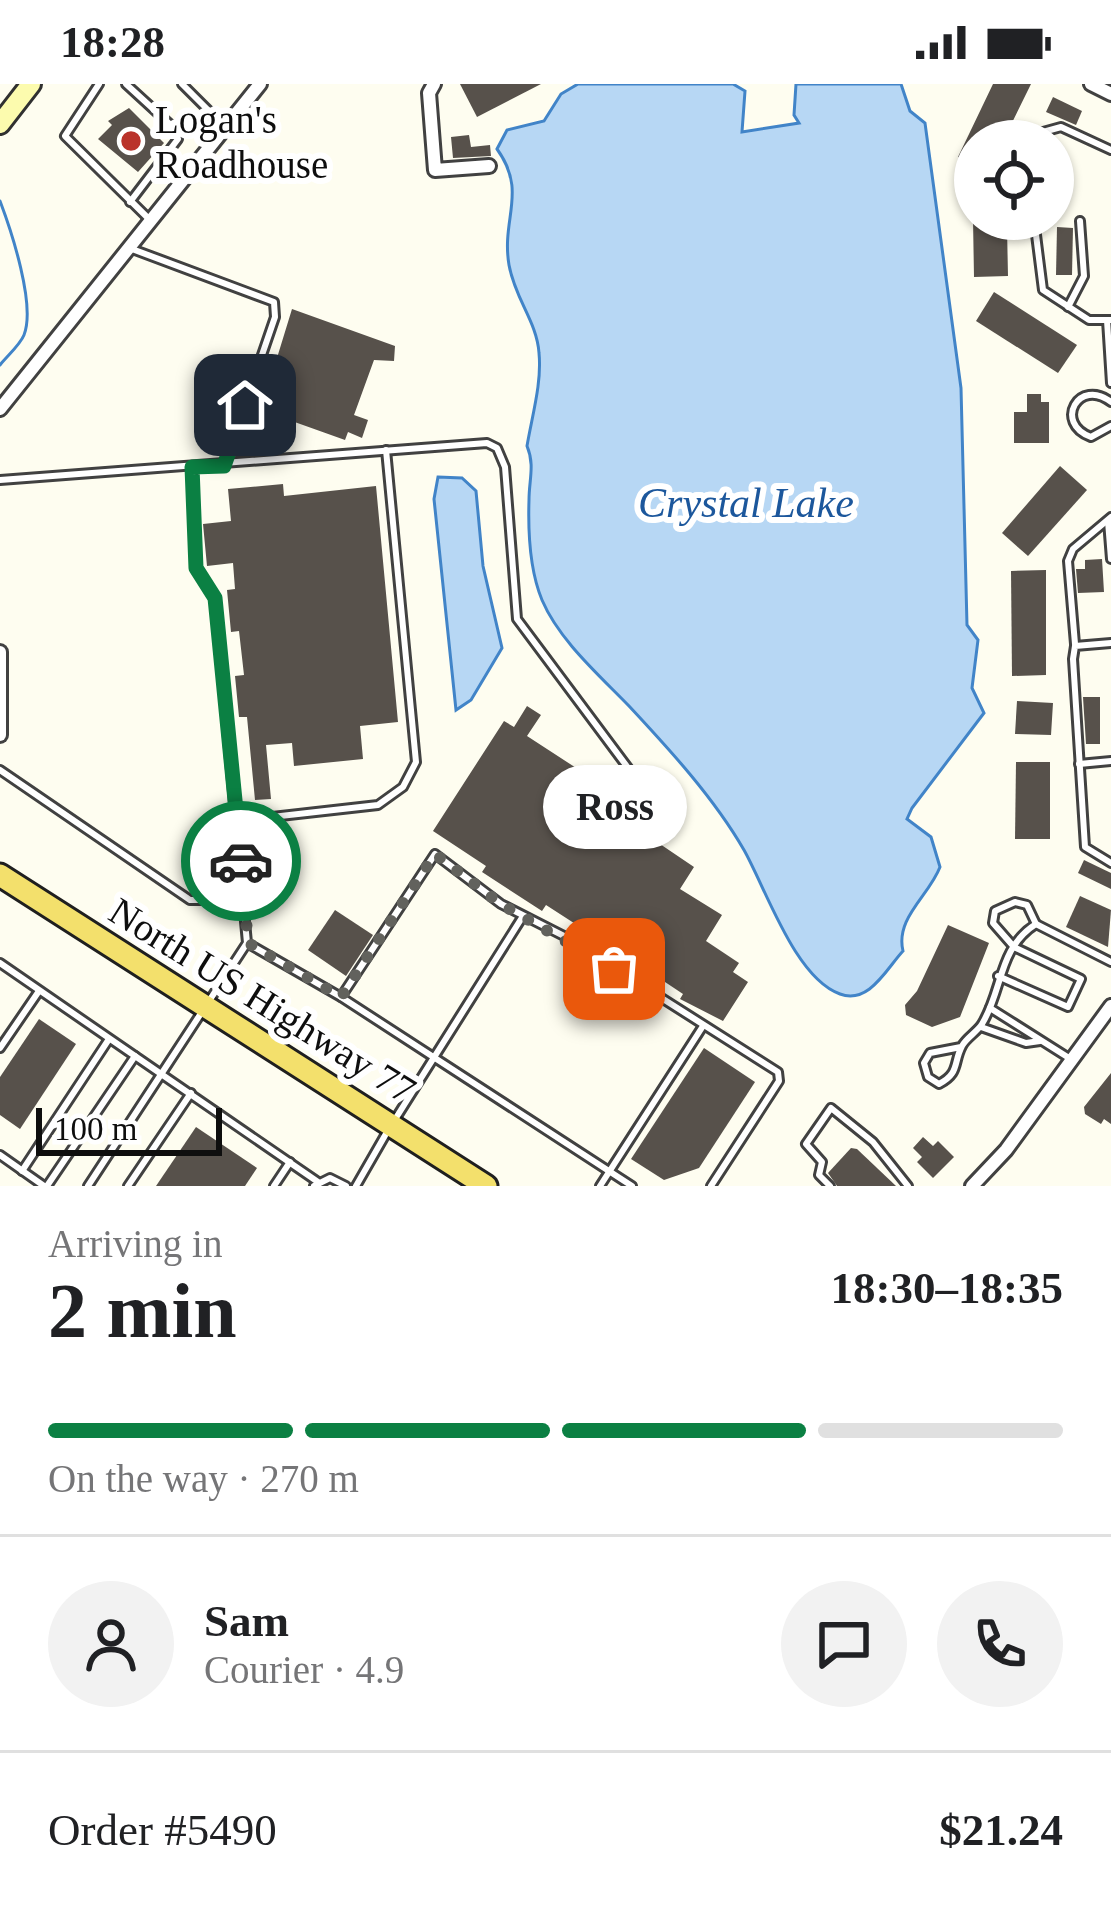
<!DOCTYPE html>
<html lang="en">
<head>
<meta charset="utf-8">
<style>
  body { margin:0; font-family:Georgia,serif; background:#f2f2f2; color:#202124; height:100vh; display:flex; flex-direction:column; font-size:45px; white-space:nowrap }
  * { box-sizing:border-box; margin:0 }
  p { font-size:39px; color:#757577 }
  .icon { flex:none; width:66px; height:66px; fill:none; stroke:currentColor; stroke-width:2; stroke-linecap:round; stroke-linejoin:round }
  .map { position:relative; height:1102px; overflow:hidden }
  .sheet { display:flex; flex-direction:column; background:#fff; flex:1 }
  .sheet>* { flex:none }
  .controls { position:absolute; left:954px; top:36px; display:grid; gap:24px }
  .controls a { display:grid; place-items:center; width:120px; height:120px; border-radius:50%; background:#fff; box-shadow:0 3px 9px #0004; font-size:60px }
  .scale { position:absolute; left:36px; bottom:30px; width:186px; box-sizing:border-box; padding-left:12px; border:6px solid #0e0e0e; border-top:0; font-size:33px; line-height:42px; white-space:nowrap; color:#0e0e0e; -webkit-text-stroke:9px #fff; paint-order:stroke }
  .pin { position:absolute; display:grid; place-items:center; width:102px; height:102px; color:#fff; margin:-51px; border-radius:24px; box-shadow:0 6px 18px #0006 }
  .courier { position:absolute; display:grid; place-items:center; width:120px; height:120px; margin:-60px; border:9px solid #0b8043; border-radius:50%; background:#fff; color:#222; box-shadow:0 3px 15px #0007 }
  .bubble { position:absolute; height:84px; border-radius:42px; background:#fff; box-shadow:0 3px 9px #0004; font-size:39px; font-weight:700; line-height:84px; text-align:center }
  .overview em { font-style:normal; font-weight:700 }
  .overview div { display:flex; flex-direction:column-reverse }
  .overview { display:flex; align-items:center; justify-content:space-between; height:204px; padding:0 48px }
  h1 { font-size:78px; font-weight:700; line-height:90px }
  .bar { display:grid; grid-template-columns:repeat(4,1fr); gap:18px 12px; align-content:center; height:144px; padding:0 48px }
  .bar i { height:15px; border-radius:9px; background:#e0e0e0 }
  .bar .current { background:#0b8043 }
  .bar p { grid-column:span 4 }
  .line { display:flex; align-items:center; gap:30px; padding:0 48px; border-top:3px solid #e0e0e0 }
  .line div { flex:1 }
  .round { display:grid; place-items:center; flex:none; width:126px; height:126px; border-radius:63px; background:#f2f2f2 }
  .status { display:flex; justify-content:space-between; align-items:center; height:84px; padding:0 60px; background:#fff; direction:ltr }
  .status svg { height:33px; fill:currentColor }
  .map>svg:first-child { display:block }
</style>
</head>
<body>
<div class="status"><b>18:28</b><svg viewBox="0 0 49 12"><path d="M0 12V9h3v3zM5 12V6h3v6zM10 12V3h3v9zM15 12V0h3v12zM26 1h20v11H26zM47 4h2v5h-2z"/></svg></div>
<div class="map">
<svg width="1111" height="1102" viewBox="0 0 1111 1102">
  <rect width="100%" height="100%" fill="#fefdf0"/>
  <!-- water -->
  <g fill="#b7d7f4" stroke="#4184c8" stroke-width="3">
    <path d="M578 0H733L745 7 742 48 799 39 794 31 796 0H901L910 27 925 39 961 304 967 541 978 556 972 604 984 629 912 724 907 735 931 753 940 783C929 812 895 834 903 867 887 884 869 921 840 910 795 894 766 805 744 766 714 714 670 666 629 622 599 591 559 556 542 516 530 487 528 447 529 416 529 396 535 381 527 362 532 332 542 299 539 269 537 238 515 215 509 181 501 134 528 108 497 65L507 46 544 37 561 10Z"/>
    <path d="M438 393 462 394 476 407 483 482 502 564 471 616 456 626 434 415Z"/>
  </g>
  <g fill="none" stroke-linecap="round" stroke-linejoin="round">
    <!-- stream -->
    <path stroke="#4184c8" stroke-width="3" d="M0 117C11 146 36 221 24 251 20 261 7 272 0 281"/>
  </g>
  <!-- building -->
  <g fill="#57514b">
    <path d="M460 0H541L477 33Z"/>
    <path d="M993 0H1031L1003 57H975V81L958 73Z"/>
    <path d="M1053 13 1082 27 1076 41 1046 28Z"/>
    <path d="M129 24 164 59 138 88 98 55 112 41 108 37Z"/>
    <path d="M469 51 471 63 490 61 491 72 453 74 451 53Z"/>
    <path d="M973 135H995V142L1007 143 1008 192 974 193Z"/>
    <path d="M1057 143 1073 144 1072 191H1056Z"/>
    <path d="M994 208 1077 261 1058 289 976 237Z"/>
    <path d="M292 225 395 262 394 277 374 276 354 331 368 336 362 354 348 348 345 356 261 326Z"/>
    <path d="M1027 310H1041V318H1049V359H1014V328H1027Z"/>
    <path d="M1060 382 1087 406 1028 472 1002 449Z"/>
    <path d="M283 400 284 412 376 402 398 638 360 642 363 675 294 682 292 659 266 661 271 715 255 716 247 633H239L235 592 244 591 239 547 231 548 227 506 235 505 233 479 207 482 203 440 231 437 228 405Z"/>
    <path d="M1102 475 1104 508 1078 509 1076 485H1085V476Z"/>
    <path d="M1046 486V591L1012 592 1011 487Z"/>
    <path d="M1083 613H1100V660H1086Z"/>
    <path d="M1017 617 1053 619 1051 651 1015 650Z"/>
    <path d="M527 622 541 631 527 652 670 745 660 760 694 783 680 805 722 831 706 857 739 879 733 888 748 898 723 937 680 915 683 910 659 894 655 900 607 869 611 863 546 821 542 827 482 788 486 782 433 747 504 637 514 643Z"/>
    <path d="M1016 678H1050V755H1015Z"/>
    <path d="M1084 776 1111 789V805L1078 789Z"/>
    <path d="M1080 812 1111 826 1108 863 1066 843Z"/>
    <path d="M335 826 373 851 346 892 308 866Z"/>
    <path d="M948 841 989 859 960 933 932 943 906 931 905 921 917 907Z"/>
    <path d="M39 935 76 960 20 1045 0 1031V993Z"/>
    <path d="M704 964 755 998 699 1084 664 1096 631 1075Z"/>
    <path d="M1111 989V1040L1104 1035 1101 1040 1085 1030 1084 1023Z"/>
    <path d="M196 1043 257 1084 245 1102H156Z"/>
    <path d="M923 1053 933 1062 938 1057 954 1073 933 1094 917 1078 922 1073 913 1064Z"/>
    <path d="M851 1064 857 1065 896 1102H837L828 1089Z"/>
  </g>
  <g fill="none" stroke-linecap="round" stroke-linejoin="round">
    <!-- lane casing -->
    <g stroke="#414141" stroke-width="12">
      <g id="lane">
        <path d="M99 0 65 52 150 136"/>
        <path d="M126 0 174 44 178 55 130 118"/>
        <path d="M182 0 225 43"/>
        <path d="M1039 57 1043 48 1061 43 1111 66"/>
        <path d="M1034 135 1043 206 1089 236H1111"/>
        <path d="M132 165 274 218 275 233 224 382"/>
        <path d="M1068 223 1084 192 1080 137"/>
        <path d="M1107 236 1111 299"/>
        <path d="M1111 318C1079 293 1053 339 1091 353L1111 342"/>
        <path d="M0 396 487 359 497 364 505 383 517 535 652 716"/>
        <path d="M1108 437 1111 475"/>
        <path d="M1111 559 1075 562 1073 575 1085 763 1111 779"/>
        <path d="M1075 560 1068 477 1073 465 1111 433"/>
        <path d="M1079 680 1111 677"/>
        <path d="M0 686 190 816H243"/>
        <path d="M237 737 378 721 403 703 416 678 386 366"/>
        <path d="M247 859 341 913 435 770 501 820 564 852 778 988 779 997 711 1102"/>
        <path d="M0 879 135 972 47 1102"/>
        <path d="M998 892 1068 923 1081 895 1014 863 993 839 995 827 1015 818 1027 821 1036 840"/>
        <path d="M341 913 632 1102"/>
        <path d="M990 924 1069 974"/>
        <path d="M981 943 1026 959 1040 957"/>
        <path d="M961 963 930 969 924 979 928 993 939 1000C960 989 953 979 962 962 966 954 977 948 982 940 1003 906 998 864 1036 840L1111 878"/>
        <path d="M0 964 39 907"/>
        <path d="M135 972 318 1098"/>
        <path d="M394 1037 523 832"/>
        <path d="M0 1071 44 1102"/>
        <path d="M22 1087 109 955"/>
        <path d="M88 1102 247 859 215 514 196 484 192 384"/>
        <path d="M128 1102 191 1009"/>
        <path d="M274 1102 290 1078"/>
        <path d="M314 1102 330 1094 346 1102"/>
        <path d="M356 1102 387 1048"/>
        <path d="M600 1102 703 942"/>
        <path d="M830 1102 819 1091 822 1078 806 1060 831 1024 873 1058 908 1102"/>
      </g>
    </g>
    <!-- street casing -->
    <g stroke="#414141" stroke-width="18">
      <g id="street">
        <path d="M434 0 429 9 435 86 489 82"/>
        <path d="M1091 0 1111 10"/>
        <path d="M0 325 260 0"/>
        <path d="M0 568V651"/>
        <path d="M972 1102 1006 1066 1111 922"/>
      </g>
    </g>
    <!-- secondary casing -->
    <g stroke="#303030" stroke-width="24">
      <path id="secondary" d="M0 40 31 0"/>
    </g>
    <!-- primary casing -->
    <g stroke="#1f1f1f" stroke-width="27">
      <path id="primary" d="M0 791 486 1102"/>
    </g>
    <!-- lane -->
    <use href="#lane" stroke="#fff" stroke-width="6"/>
    <!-- street -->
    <use href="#street" stroke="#fff" stroke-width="12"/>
    <!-- secondary -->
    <use href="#secondary" stroke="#fcfbae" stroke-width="18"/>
    <!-- primary -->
    <use href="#primary" stroke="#f3e06c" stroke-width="21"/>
  </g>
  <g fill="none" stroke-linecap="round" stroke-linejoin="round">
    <!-- done -->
    <path stroke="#62625d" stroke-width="12" stroke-dasharray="0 21.6" d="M241 777 248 859 341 913 435 770 501 820 614 885"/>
    <!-- route -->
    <path stroke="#0b8043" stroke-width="15" d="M241 777 215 514 196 484 192 383 224 382 245 321"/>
  </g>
  <!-- markers -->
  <circle fill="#ba332b" stroke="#fff" stroke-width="4.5" cx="131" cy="57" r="12"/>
  <g text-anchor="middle" stroke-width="12" stroke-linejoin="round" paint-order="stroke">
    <!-- poi labels -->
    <g font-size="39" fill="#0e0e0e" stroke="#fff" text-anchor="start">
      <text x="155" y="49">Logan's<tspan x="155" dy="45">Roadhouse</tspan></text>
    </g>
    <!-- street labels -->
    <g font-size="39" fill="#0e0e0e" stroke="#fff">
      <text transform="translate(263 916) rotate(32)" y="14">North US Highway 77</text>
    </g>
    <!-- water labels -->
    <g font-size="42" font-style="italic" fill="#1c579c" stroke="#fff">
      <text x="746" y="433">Crystal Lake</text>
    </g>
  </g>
</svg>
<div class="controls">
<a><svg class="icon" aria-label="locate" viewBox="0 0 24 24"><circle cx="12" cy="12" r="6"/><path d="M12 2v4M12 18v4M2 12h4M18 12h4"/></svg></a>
</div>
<div class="scale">100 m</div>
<div class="pin" style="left:614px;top:885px;background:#ea580c"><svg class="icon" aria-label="bag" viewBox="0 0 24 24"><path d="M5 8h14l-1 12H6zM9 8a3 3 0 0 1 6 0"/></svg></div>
<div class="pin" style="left:245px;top:321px;background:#1f2937"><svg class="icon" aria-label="home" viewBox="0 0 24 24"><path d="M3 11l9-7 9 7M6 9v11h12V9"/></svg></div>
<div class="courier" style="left:241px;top:777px"><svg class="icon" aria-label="car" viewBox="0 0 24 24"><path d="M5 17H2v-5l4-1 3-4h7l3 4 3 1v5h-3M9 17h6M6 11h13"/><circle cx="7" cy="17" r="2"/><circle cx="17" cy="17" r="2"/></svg></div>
<div class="bubble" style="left:543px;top:681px;width:144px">Ross</div>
</div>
<section class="sheet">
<div class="overview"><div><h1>2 min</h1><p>Arriving in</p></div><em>18:30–18:35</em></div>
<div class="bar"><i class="current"></i><i class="current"></i><i class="current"></i><i></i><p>On the way · 270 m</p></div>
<div class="line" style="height:216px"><a class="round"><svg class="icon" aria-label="person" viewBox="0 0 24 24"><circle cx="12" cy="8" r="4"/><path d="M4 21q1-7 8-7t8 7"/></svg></a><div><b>Sam</b><p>Courier · 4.9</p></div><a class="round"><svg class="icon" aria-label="chat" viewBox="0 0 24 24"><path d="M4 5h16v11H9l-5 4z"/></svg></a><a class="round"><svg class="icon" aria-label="phone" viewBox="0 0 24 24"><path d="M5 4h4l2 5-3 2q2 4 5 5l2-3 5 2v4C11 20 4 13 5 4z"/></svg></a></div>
<div class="line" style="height:156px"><div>Order #5490</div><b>$21.24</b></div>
</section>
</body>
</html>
